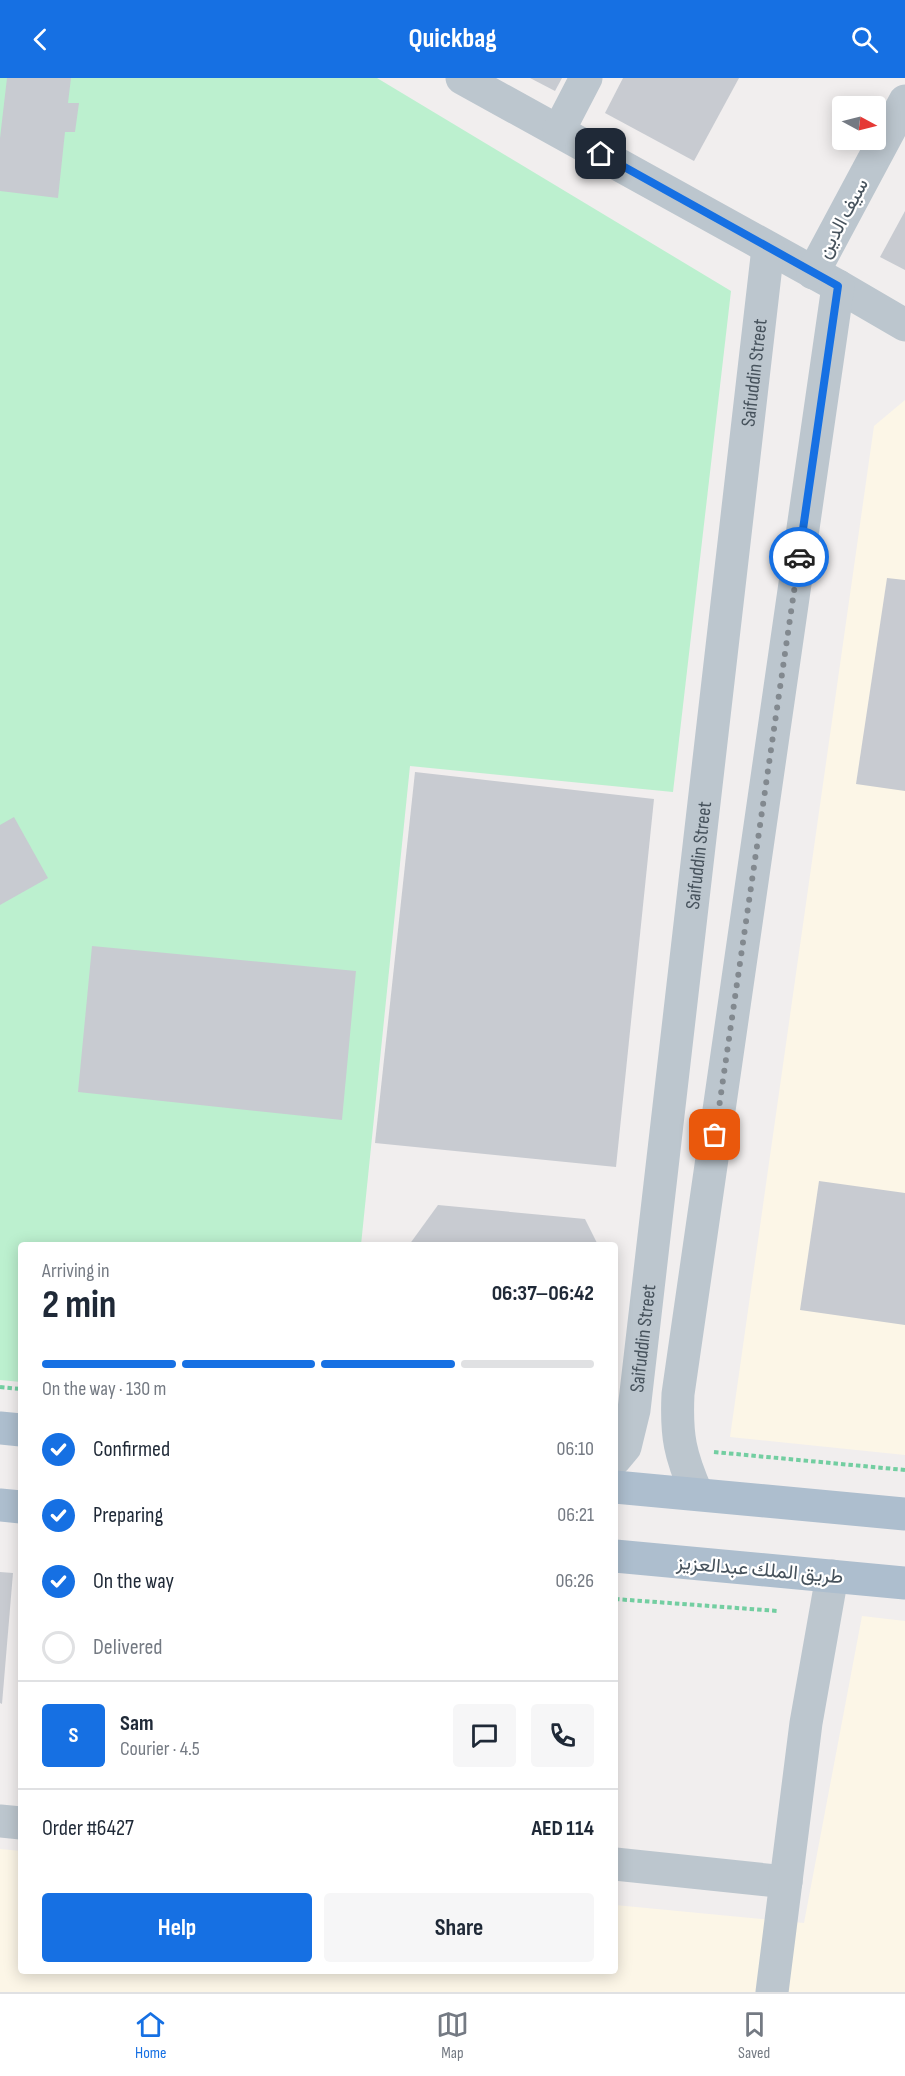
<!DOCTYPE html>
<html lang="en">
<head>
<meta charset="utf-8">
<style>
  body { margin:0; font-family:"Sofia Sans Condensed",Vazirmatn,sans-serif; background:#f6f6f7; color:#1f2937; height:100vh; display:flex; flex-direction:column; font-size:22px; white-space:nowrap }
  * { box-sizing:border-box; margin:0 }
  p { font-size:20px; color:#747a83 }
  .icon { flex:none; width:33px; height:33px; fill:none; stroke:currentColor; stroke-width:2; stroke-linecap:round; stroke-linejoin:round }
  .map { position:relative; flex:1; overflow:hidden }
  .side { position:absolute; left:18px; top:1164px; width:600px; height:732px; display:flex; flex-direction:column; background:#fff; border-radius:6px; box-shadow:0 3px 15px #0003 }
  .side>* { flex:none }
  .needle { width:39px; rotate:97deg }
  .tools { position:absolute; left:832px; top:18px; display:grid; gap:12px }
  .tools a { display:grid; place-items:center; width:54px; height:54px; border-radius:6px; background:#fff; box-shadow:0 3px 15px #0003; font-size:30px }
  .pin { position:absolute; display:grid; place-items:center; width:51px; height:51px; color:#fff; margin:-26px; border-radius:12px; box-shadow:0 3px 9px #0006 }
  .courier { position:absolute; display:grid; place-items:center; width:60px; height:60px; margin:-30px; border:4px solid #1670e3; border-radius:50%; background:#fff; color:#222; box-shadow:0 2px 8px #0007 }
  .overview em { font-style:normal; font-weight:700 }
  .overview div { display:flex; flex-direction:column-reverse }
  .overview { display:flex; align-items:center; justify-content:space-between; height:102px; padding:0 24px }
  h1 { font-size:39px; font-weight:700; line-height:45px }
  .bar { display:grid; grid-template-columns:repeat(4,1fr); gap:9px 6px; align-content:center; height:72px; padding:0 24px }
  .bar i { height:8px; border-radius:4px; background:#e0e1e3 }
  .bar .selected { background:#1670e3 }
  .bar p { grid-column:span 4 }
  .line { display:flex; align-items:center; gap:15px; padding:0 24px; border-top:2px solid #e0e1e3 }
  .line div { flex:1 }
  .round { display:grid; place-items:center; flex:none; width:63px; height:63px; border-radius:6px; background:#f6f6f7 }
  ol { padding:0 24px; list-style:none }
  li { display:flex; align-items:center; gap:18px; height:66px }
  li p { margin-inline-start:auto }
  li .icon { padding:6px; border-radius:50%; background:#1670e3; color:#fff; stroke-width:4 }
  li:last-child { color:#747a83 }
  li i { width:33px; height:33px; border:3px solid #e0e1e3; border-radius:50% }
  .button { display:flex; gap:12px; margin-top:auto; padding:12px 24px }
  .button a { flex:1; height:69px; border-radius:6px; background:#1670e3; color:#fff; font-size:24px; font-weight:700; line-height:69px; text-align:center }
  .button a+a { background:#f6f6f7; color:#1f2937 }
  header { display:flex; justify-content:space-between; align-items:center; height:78px; padding:0 24px; background:#1670e3; color:#fff; font-size:27px; font-weight:700 }
  .tab-bar { display:flex; justify-content:space-around; align-items:center; height:84px; border-top:2px solid #e0e1e3; background:#fff; font-size:16px; color:#747a83 }
  .tab-bar a { display:grid; justify-items:center; gap:3px }
  .tab-bar .selected { color:#1670e3 }
  .map>svg:first-child { display:block }
</style>
</head>
<body>
<header><svg class="icon" aria-label="back" viewBox="0 0 24 24"><path d="M15 5l-7 7 7 7"/></svg>Quickbag<svg class="icon" aria-label="search" viewBox="0 0 24 24"><circle cx="10" cy="10" r="6"/><path d="M15 15l6 6"/></svg></header>
<div class="map">
<svg width="905" height="1914" viewBox="0 0 905 1914">
  <rect width="100%" height="100%" fill="#f1eeee"/>
  <!-- commercial -->
  <g fill="#fcf6e7">
    <path d="M905 322V1377L730 1359 874 348Z"/>
    <path d="M862 1538 905 1543V1914H0V1771L21 1773V1893H615V1827L804 1845Z"/>
  </g>
  <!-- green -->
  <path fill="#bcf0cf" d="M0 0H377L731 213 673 714 410 688 361 1167H21V1304L0 1302Z"/>
  <!-- building -->
  <g fill="#c8cbd1">
    <path d="M7 0H71L68 25H79L75 54H65L58 120 0 113V60Z"/>
    <path d="M530 0H562L555 13Z"/>
    <path d="M623 0H739L694 83 605 35Z"/>
    <path d="M905 133V192L880 179Z"/>
    <path d="M887 500 905 502V713L856 706Z"/>
    <path d="M415 694 654 721 616 1089 375 1065Z"/>
    <path d="M14 739 48 800 0 827V747Z"/>
    <path d="M92 868 356 893 342 1042 78 1014Z"/>
    <path d="M819 1103 905 1115V1247L800 1232Z"/>
    <path d="M438 1127 585 1141 598 1167H409Z"/>
    <path d="M0 1494 13 1495 2 1626 0 1625Z"/>
  </g>
  <g fill="none" stroke-linecap="round" stroke-linejoin="round">
    <!-- path -->
    <g stroke="#73cea1" stroke-width="4" stroke-dasharray="4.5 3" stroke-linecap="butt">
      <path d="M0 1309 21 1311"/>
      <path d="M714 1374 905 1392"/>
      <path d="M615 1521 778 1533"/>
    </g>
    <!-- minor -->
    <g stroke="#bcc6ce" stroke-width="33">
      <path d="M462 0 838 208 905 247"/>
      <path d="M559 52 586 0"/>
      <path d="M813 195 905 23"/>
      <path id="s1" d="M615 1381 625 1369 634 1332 768 170"/>
      <path d="M697 1416C680 1377 676 1358 678 1316L838 208"/>
      <path d="M0 1743 21 1745"/>
      <path d="M615 1786 786 1804"/>
      <path d="M772 1914 806 1645 832 1498"/>
    </g>
    <!-- major -->
    <g stroke="#adbece" stroke-width="33">
      <path d="M0 1350 21 1352"/>
      <path d="M615 1409 905 1436"/>
      <path d="M0 1427 21 1429"/>
      <path d="M615 1478 905 1505"/>
    </g>
  </g>
  <g fill="none" stroke-linecap="round" stroke-linejoin="round">
    <!-- done -->
    <path stroke="#82898f" stroke-width="6" stroke-dasharray="0 10.8" d="M715 1057 799 479"/>
    <!-- route -->
    <path stroke="#1670e3" stroke-width="8" d="M601 76 838 208 799 479"/>
  </g>
  <g text-anchor="middle" stroke-width="4.5" stroke-linejoin="round" paint-order="stroke">
    <!-- street labels -->
    <g font-size="20" fill="#46525c" stroke="#fff">
      <text transform="translate(842 140) rotate(-62)" y="7">سيف الدين</text>
      <text dy="7" stroke="none"><textPath href="#s1" startOffset="1098">Saifuddin Street</textPath></text>
      <text dy="7" stroke="none"><textPath href="#s1" startOffset="612">Saifuddin Street</textPath></text>
      <text dy="7" stroke="none"><textPath href="#s1" startOffset="126">Saifuddin Street</textPath></text>
      <text transform="translate(760 1491) rotate(5)" y="7">طريق الملك عبدالعزيز</text>
    </g>
  </g>
</svg>
<div class="tools">
<a><svg class="needle" viewBox="-14 -14 28 28"><path d="M0-13l5 13h-10z" fill="#e53935"/><path d="M0 13l5-13h-10z" fill="#747a83"/></svg></a>
</div>
<div class="pin" style="left:715px;top:1057px;background:#ea580c"><svg class="icon" aria-label="bag" viewBox="0 0 24 24"><path d="M5 8h14l-1 12H6zM9 8a3 3 0 0 1 6 0"/></svg></div>
<div class="pin" style="left:601px;top:76px;background:#1f2937"><svg class="icon" aria-label="home" viewBox="0 0 24 24"><path d="M3 11l9-7 9 7M6 9v11h12V9"/></svg></div>
<div class="courier" style="left:799px;top:479px"><svg class="icon" aria-label="car" viewBox="0 0 24 24"><path d="M5 17H2v-5l4-1 3-4h7l3 4 3 1v5h-3M9 17h6M6 11h13"/><circle cx="7" cy="17" r="2"/><circle cx="17" cy="17" r="2"/></svg></div>
<section class="side">
<div class="overview"><div><h1>2 min</h1><p>Arriving in</p></div><em>06:37–06:42</em></div>
<div class="bar"><i class="selected"></i><i class="selected"></i><i class="selected"></i><i></i><p>On the way · 130 m</p></div>
<ol>
<li><svg class="icon" aria-label="check" viewBox="0 0 24 24"><path d="M5 12l5 5 9-10"/></svg>Confirmed<p>06:10</p></li>
<li><svg class="icon" aria-label="check" viewBox="0 0 24 24"><path d="M5 12l5 5 9-10"/></svg>Preparing<p>06:21</p></li>
<li><svg class="icon" aria-label="check" viewBox="0 0 24 24"><path d="M5 12l5 5 9-10"/></svg>On the way<p>06:26</p></li>
<li><i></i>Delivered</li>
</ol>
<div class="line" style="height:108px"><b class="round" style="background:#1670e3;color:#fff">S</b><div><b>Sam</b><p>Courier · 4.5</p></div><a class="round"><svg class="icon" aria-label="chat" viewBox="0 0 24 24"><path d="M4 5h16v11H9l-5 4z"/></svg></a><a class="round"><svg class="icon" aria-label="phone" viewBox="0 0 24 24"><path d="M5 4h4l2 5-3 2q2 4 5 5l2-3 5 2v4C11 20 4 13 5 4z"/></svg></a></div>
<div class="line" style="height:78px"><div>Order #6427</div><b>AED 114</b></div>
<div class="button"><a>Help</a><a>Share</a></div>
</section>
</div>
<nav class="tab-bar">
<a class="selected"><svg class="icon" aria-label="home" viewBox="0 0 24 24"><path d="M3 11l9-7 9 7M6 9v11h12V9"/></svg>Home</a>
<a><svg class="icon" aria-label="map" viewBox="0 0 24 24"><path d="M3 6l6-2 6 2 6-2v14l-6 2-6-2-6 2zM9 4v14M15 6v14"/></svg>Map</a>
<a><svg class="icon" aria-label="saved" viewBox="0 0 24 24"><path d="M7 4h10v16l-5-4-5 4z"/></svg>Saved</a>
</nav>
</body>
</html>
